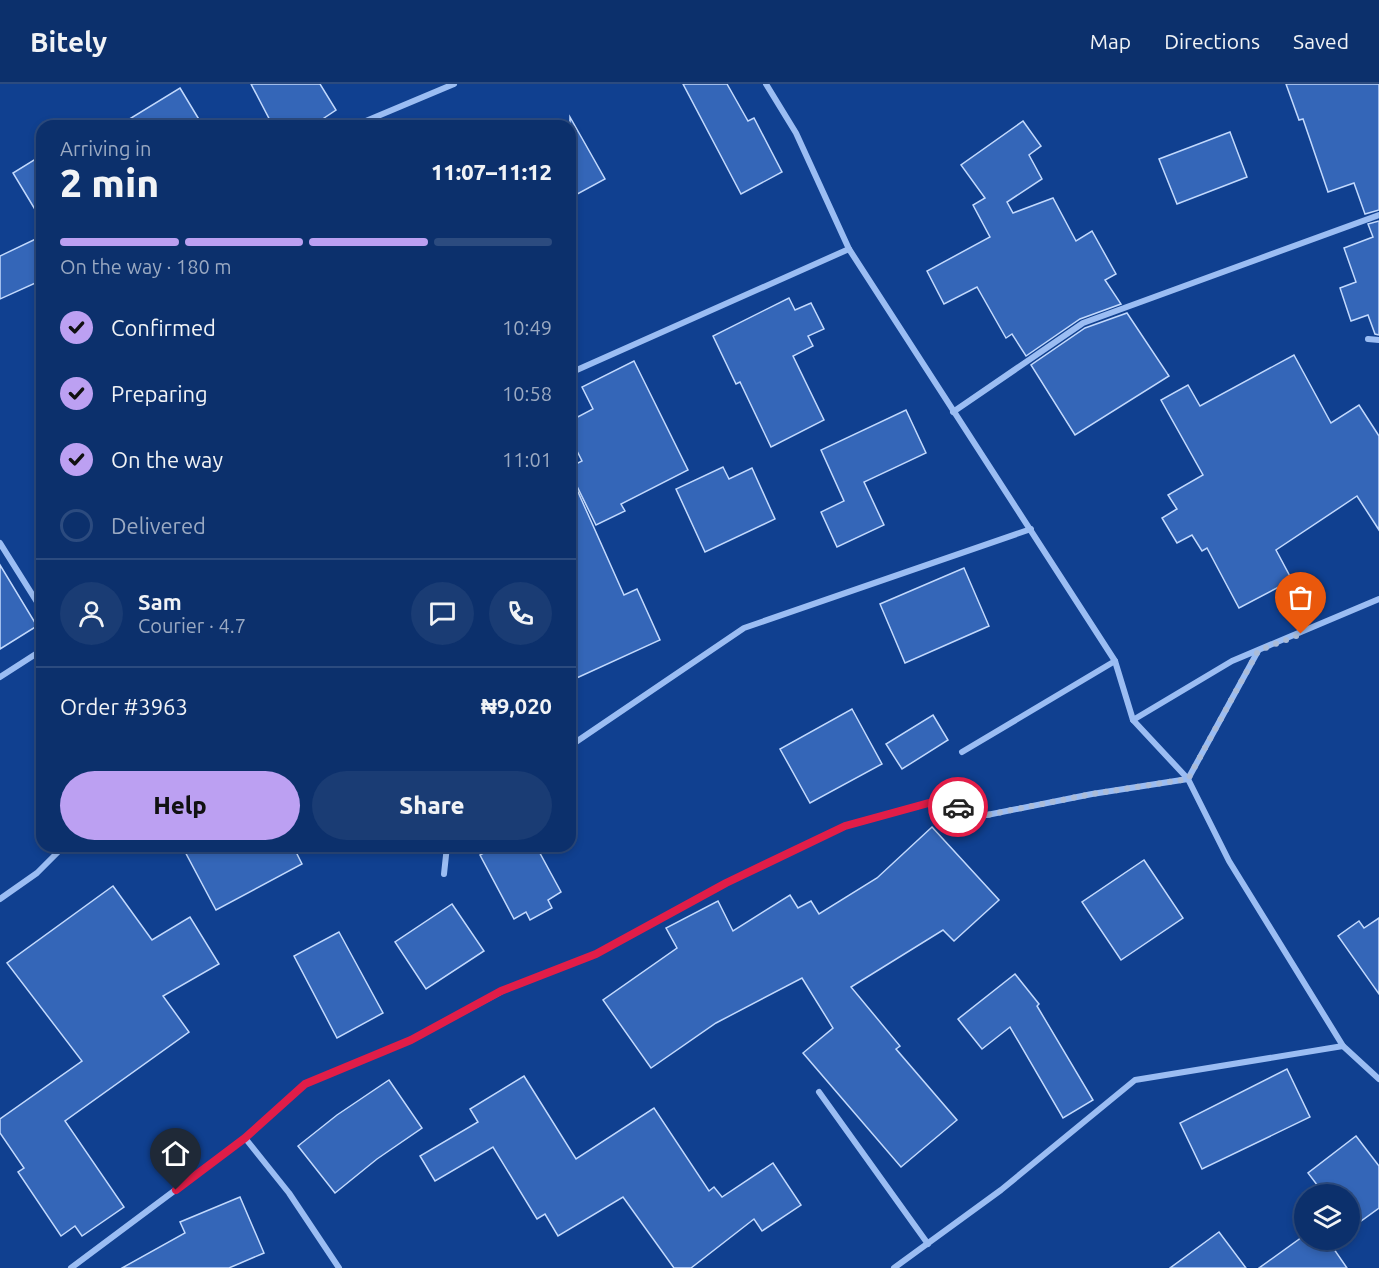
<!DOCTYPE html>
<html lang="en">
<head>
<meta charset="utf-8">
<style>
  body { margin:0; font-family:Ubuntu,sans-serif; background:#1a3c74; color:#f1f3f6; height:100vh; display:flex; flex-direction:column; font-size:22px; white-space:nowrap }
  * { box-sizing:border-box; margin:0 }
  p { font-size:20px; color:#9aa9c2 }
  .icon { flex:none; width:33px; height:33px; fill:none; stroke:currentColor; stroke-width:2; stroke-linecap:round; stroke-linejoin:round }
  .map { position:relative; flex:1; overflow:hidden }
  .details { position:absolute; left:36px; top:36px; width:540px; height:732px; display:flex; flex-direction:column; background:#0c306c; border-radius:18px; box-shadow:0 3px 9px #0003,0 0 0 2px #2c4b7f }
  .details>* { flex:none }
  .controls { position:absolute; left:1294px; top:1100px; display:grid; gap:12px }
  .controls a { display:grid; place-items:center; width:66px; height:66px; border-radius:50%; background:#0c306c; box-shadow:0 3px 9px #0003,0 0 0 2px #2c4b7f; font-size:30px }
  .pin { position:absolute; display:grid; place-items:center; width:51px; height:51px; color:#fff; margin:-62px -26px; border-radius:50% 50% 50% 0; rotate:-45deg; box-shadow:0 0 6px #0007 }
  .pin .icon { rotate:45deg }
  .courier { position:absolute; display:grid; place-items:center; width:60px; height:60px; margin:-30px; border:4px solid #e11d48; border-radius:50%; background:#fff; color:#222; box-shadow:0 2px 8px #0007 }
  .headline em { font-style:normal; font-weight:800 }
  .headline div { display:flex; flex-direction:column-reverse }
  .headline { display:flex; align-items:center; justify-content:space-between; height:102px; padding:0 24px }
  h1 { font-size:39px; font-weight:800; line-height:45px }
  .bar { display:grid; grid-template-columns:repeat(4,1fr); gap:9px 6px; align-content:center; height:72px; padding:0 24px }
  .bar i { height:8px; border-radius:4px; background:#2c4b7f }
  .bar .on { background:#bca0f2 }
  .bar p { grid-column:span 4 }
  .line { display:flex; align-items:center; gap:15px; padding:0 24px; border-top:2px solid #2c4b7f }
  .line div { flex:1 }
  .round { display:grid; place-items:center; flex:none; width:63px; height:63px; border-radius:32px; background:#1a3c74 }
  ol { padding:0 24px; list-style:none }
  li { display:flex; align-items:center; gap:18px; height:66px }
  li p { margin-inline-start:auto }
  li .icon { padding:6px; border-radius:50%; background:#bca0f2; color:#111; stroke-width:4 }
  li:last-child { color:#9aa9c2 }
  li i { width:33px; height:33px; border:3px solid #2c4b7f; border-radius:50% }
  .cta { display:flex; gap:12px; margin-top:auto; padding:12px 24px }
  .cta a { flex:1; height:69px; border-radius:36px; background:#bca0f2; color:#111; font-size:24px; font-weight:800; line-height:69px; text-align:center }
  .cta a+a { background:#1a3c74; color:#f1f3f6 }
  header { display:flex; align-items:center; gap:36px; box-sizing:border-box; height:84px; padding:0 30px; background:#0c306c; border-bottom:2px solid #2c4b7f }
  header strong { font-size:28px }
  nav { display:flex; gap:33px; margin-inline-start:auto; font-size:21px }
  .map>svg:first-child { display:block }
</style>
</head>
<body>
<header>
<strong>Bitely</strong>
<nav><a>Map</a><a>Directions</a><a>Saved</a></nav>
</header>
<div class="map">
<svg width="1379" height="1184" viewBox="0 0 1379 1184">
  <rect width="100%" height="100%" fill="#104090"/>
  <!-- building -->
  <g fill="#3466b8" stroke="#c2d9fd" stroke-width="1.5">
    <path d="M251 0H320L336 26 312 42H273Z"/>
    <path d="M683 0H727L748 37 754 34 782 88 741 110Z"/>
    <path d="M1286 0H1379V126L1365 130 1354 99 1328 108 1303 35 1299 36Z"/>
    <path d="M180 4 203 42H118Z"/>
    <path d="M570 33 605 95 570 114Z"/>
    <path d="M1023 37 1041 62 1029 71 1042 95 1007 118 1013 129 1053 114 1076 157 1092 147 1116 190 1105 196 1121 220 1080 235 1026 272 1012 250 1006 254 977 203 944 220 927 187 990 153 973 121 985 114 961 81Z"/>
    <path d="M1230 48 1247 93 1177 120 1159 75Z"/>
    <path d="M42 71V137L13 89Z"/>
    <path d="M1379 137V251L1375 250 1368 231 1351 237 1340 204 1356 198 1344 164 1373 153 1368 140Z"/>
    <path d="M42 152V196L0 215V172Z"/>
    <path d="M789 214 795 226 811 219 824 245 808 252 813 262 793 272 824 336 771 363 740 298 736 300 713 252Z"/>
    <path d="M1127 229 1169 292 1075 351 1031 281 1085 244Z"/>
    <path d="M1294 271 1331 339 1359 321 1379 352V446L1357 412 1276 466 1292 496 1239 524 1207 464 1202 467 1192 451 1177 459 1162 434 1177 425 1168 411 1203 391 1161 316 1188 301 1200 322Z"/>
    <path d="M634 277 688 386 621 420 625 427 596 441 570 388V383L582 377 570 353V337L593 325 582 303Z"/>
    <path d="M906 326 926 369 864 398 884 441 837 463 821 428 844 417 821 366Z"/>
    <path d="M723 383 729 395 752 384 775 435 705 468 676 405Z"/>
    <path d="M570 390 624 511 637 505 660 556 570 597Z"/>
    <path d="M0 481 37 542 0 565Z"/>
    <path d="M964 484 989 542 905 579 880 520Z"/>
    <path d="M852 625 882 680 810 719 780 665Z"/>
    <path d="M933 631 948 656 902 685 886 660Z"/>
    <path d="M932 743 999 816 954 857 943 846 851 903 900 962 896 965 957 1036 901 1083 803 969 833 944 802 894 716 939 651 984 603 916 677 864 666 844 718 817 733 847 790 811 798 824 811 817 819 830 877 794Z"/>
    <path d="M182 762H293L302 780 216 826Z"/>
    <path d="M496 762H536L561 808 548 816 552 824 530 836 526 828 514 835 480 771Z"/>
    <path d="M1144 776 1183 834 1121 876 1082 818Z"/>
    <path d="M113 802 152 856 190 833 219 880 163 912 189 948 65 1037 124 1123 82 1152 75 1142 61 1152 18 1088 24 1084 0 1049V1035L82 977 7 879Z"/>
    <path d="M452 820 484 867 426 905 395 858Z"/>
    <path d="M1379 834V910L1338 852 1359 837 1364 844Z"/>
    <path d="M339 848 383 929 337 954 294 872Z"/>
    <path d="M1015 890 1039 920 1037 922 1093 1016 1063 1034 1010 943 982 965 958 935Z"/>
    <path d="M1287 985 1310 1033 1202 1085 1180 1039Z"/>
    <path d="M524 992 576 1075 654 1024 709 1107 714 1103 722 1113 773 1079 801 1121 762 1147 754 1135 691 1184H674L623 1113 558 1152 545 1130 537 1135 493 1063 435 1097 420 1072 478 1038 470 1025Z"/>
    <path d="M389 996 422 1044 377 1075 335 1109 298 1062 337 1031Z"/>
    <path d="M1356 1052 1379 1082V1124L1350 1145V1110H1324L1308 1089Z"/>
    <path d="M240 1113 264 1169 229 1184H122L185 1149 180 1138Z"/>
    <path d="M1219 1148 1246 1184H1170Z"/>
    <path d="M1305 1151V1155H1327L1347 1184H1259Z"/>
  </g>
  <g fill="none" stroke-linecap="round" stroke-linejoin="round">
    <!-- street -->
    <g stroke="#9bbdf3" stroke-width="6">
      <path d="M766 0 796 49 849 165 1115 577 1133 636 1188 695 1229 777 1343 962 1379 995"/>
      <path d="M354 42 454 0"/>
      <path d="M1368 255 1379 256"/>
      <path d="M570 289 849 165"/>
      <path d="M953 328 1083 239 1379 131"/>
      <path d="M0 459 42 526"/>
      <path d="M0 593 42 566"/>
      <path d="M1133 636 1232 577 1379 515"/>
      <path d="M570 662 744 544 1031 445"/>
      <path d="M962 668 1115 577"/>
      <path d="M444 790 447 762"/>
      <path d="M0 815 37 789 64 762"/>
      <path d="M819 1008 928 1160"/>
      <path d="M71 1184 245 1054"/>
      <path d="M339 1184 289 1109 245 1054 305 1000 411 956 502 907 596 870 726 799 845 742 936 717 987 731 1092 710 1188 695 1258 567"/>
      <path d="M894 1184 1001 1106 1135 996 1343 962"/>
    </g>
  </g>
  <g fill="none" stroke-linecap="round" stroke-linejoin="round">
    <!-- done -->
    <path stroke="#abbcd8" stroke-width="6" stroke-dasharray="0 10.8" d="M958 723 987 731 1092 710 1188 695 1258 567 1301 550"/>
    <!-- route -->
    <path stroke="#e11d48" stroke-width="8" d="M176 1106 245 1054 305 1000 411 956 501 907 596 870 726 799 845 742 936 717 958 723"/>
  </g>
</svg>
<div class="controls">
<a><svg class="icon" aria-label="layers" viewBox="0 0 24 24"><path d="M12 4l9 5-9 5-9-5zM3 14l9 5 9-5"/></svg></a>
</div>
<div class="pin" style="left:1301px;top:550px;background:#ea580c"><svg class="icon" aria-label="bag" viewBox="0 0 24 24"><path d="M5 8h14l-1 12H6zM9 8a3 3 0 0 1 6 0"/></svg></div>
<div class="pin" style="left:176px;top:1106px;background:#1f2937"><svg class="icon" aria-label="home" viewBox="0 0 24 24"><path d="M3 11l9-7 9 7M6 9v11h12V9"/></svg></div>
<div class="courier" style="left:958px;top:723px"><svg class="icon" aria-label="car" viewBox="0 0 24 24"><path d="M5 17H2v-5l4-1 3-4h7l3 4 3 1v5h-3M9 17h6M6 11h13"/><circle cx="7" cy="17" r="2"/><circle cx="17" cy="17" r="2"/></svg></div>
<section class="details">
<div class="headline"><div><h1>2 min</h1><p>Arriving in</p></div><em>11:07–11:12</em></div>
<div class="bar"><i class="on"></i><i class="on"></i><i class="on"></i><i></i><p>On the way · 180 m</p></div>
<ol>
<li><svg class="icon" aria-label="check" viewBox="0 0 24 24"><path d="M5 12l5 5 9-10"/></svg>Confirmed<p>10:49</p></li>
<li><svg class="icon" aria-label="check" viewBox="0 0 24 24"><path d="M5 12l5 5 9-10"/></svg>Preparing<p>10:58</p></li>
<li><svg class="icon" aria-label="check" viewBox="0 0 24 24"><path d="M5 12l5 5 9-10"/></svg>On the way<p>11:01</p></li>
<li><i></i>Delivered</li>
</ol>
<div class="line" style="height:108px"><a class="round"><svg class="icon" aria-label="person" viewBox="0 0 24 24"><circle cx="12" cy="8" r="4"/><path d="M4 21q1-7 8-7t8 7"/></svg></a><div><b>Sam</b><p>Courier · 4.7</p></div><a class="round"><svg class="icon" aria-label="chat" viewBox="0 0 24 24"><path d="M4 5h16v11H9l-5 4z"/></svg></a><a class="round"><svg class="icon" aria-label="phone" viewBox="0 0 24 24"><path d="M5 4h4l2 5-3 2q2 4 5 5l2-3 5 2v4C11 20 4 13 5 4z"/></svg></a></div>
<div class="line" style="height:78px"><div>Order #3963</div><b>₦9,020</b></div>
<div class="cta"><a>Help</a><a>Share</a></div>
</section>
</div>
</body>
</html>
